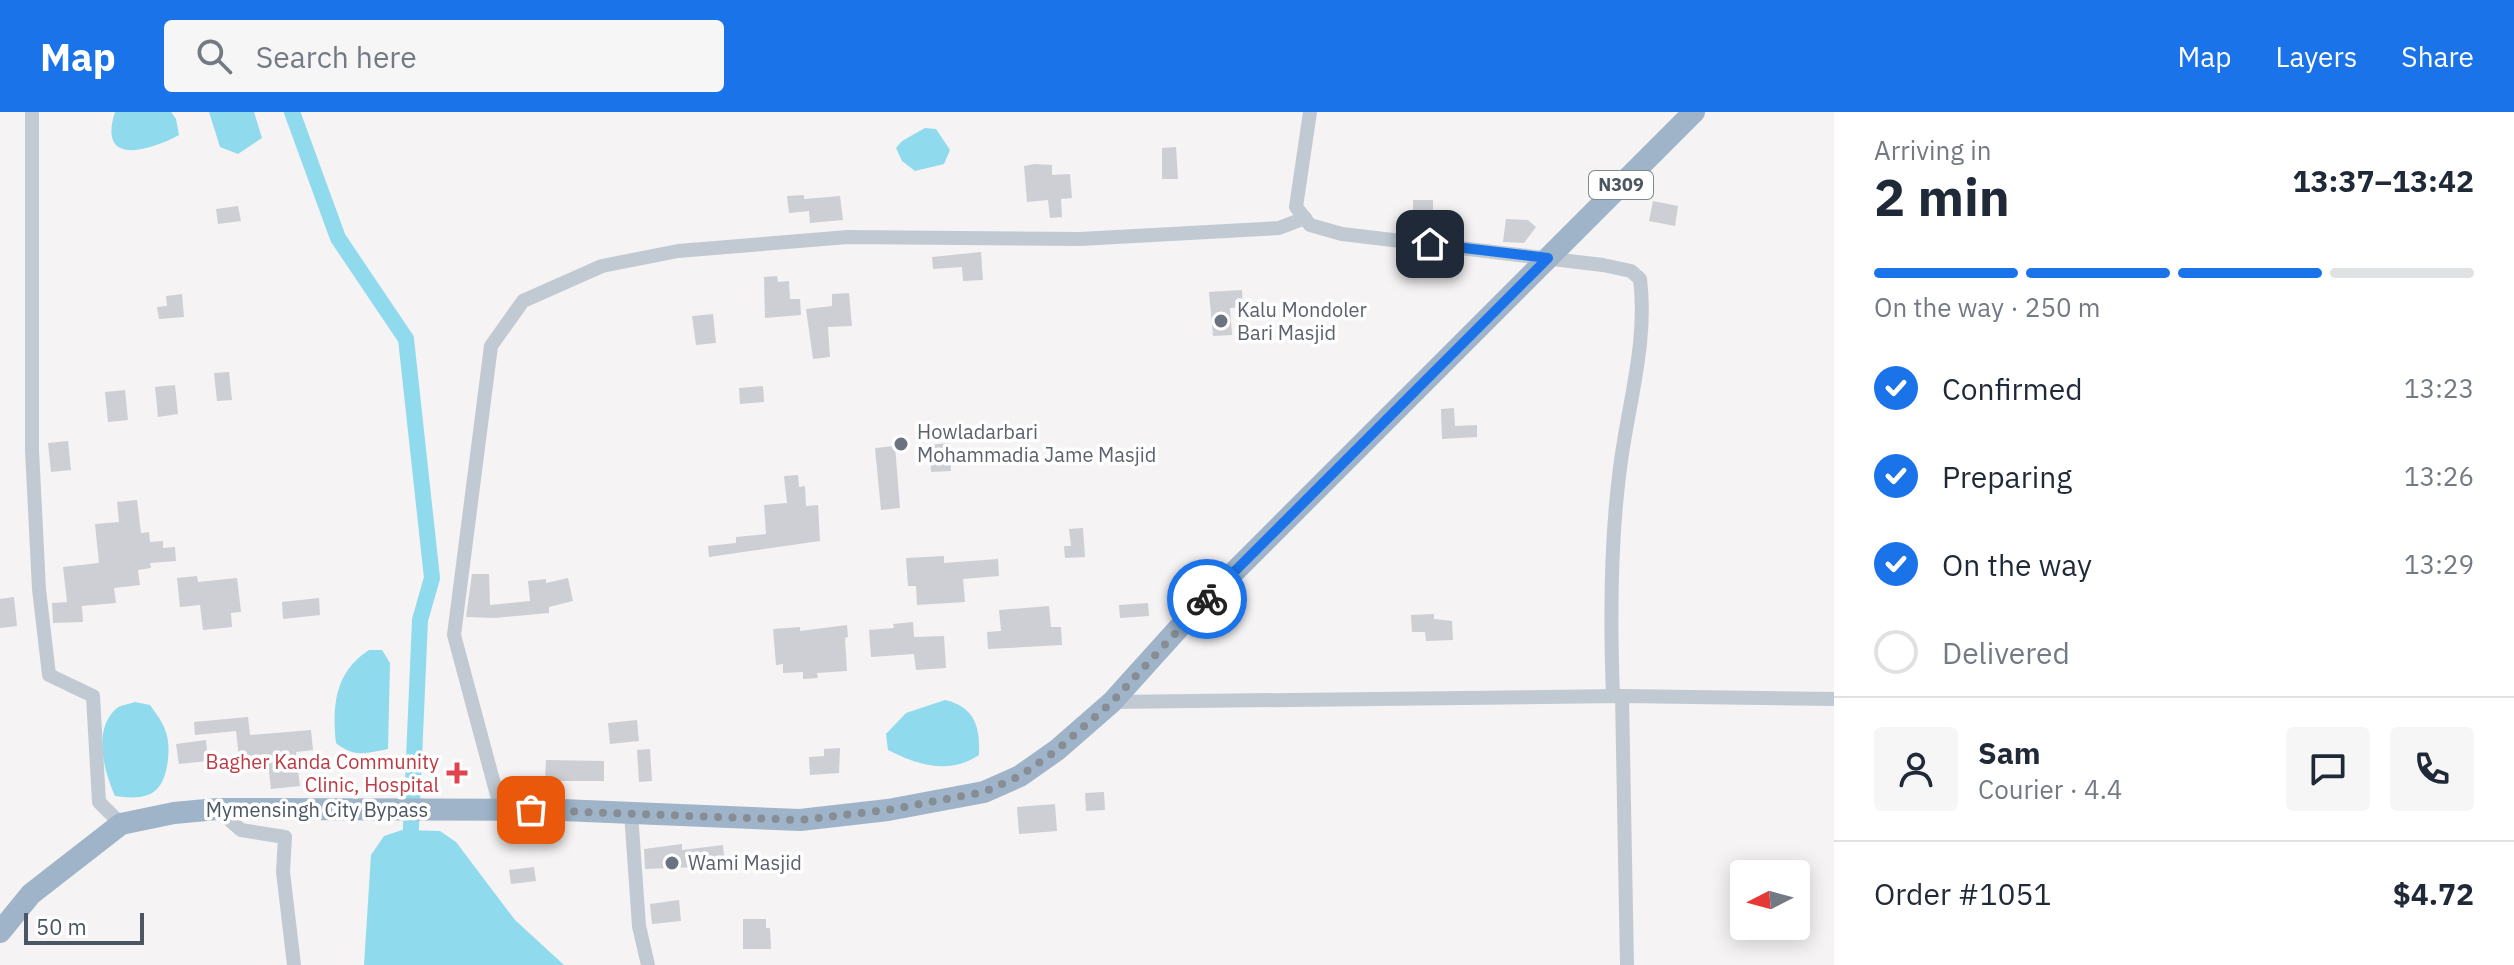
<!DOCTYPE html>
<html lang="en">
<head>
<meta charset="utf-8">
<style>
  body { margin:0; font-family:"IBM Plex Sans",sans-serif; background:#f6f6f7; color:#1f2937; height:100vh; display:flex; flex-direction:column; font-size:30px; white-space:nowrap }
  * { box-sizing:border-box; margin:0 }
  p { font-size:26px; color:#747a83 }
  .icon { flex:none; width:44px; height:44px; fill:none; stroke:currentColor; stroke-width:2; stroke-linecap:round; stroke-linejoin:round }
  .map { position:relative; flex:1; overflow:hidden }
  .side { display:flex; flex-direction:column; background:#fff; width:680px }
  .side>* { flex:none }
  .needle { width:52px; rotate:264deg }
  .tools { position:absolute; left:1730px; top:748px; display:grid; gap:16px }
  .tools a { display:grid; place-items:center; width:80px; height:80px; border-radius:8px; background:#fff; box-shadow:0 4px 20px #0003; font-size:40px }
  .scale { position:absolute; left:24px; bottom:20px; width:120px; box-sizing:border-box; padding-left:8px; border:4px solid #4a5661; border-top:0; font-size:22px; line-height:28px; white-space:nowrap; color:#4a5661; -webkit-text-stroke:6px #fff; paint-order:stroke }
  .pin { position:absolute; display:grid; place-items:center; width:68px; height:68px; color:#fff; margin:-34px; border-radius:16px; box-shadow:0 4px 12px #0006 }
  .courier { position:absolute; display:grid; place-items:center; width:80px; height:80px; margin:-40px; border:6px solid #1a73e8; border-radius:50%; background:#fff; color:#222; box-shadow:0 2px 10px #0007 }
  .summary em { font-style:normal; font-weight:700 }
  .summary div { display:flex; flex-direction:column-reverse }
  .summary { display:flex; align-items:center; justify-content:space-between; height:136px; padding:0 40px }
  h1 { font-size:52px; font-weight:700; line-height:60px }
  .bar { display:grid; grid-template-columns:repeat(4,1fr); gap:12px 8px; align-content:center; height:96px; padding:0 40px }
  .bar i { height:10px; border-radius:6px; background:#e0e1e3 }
  .bar .selected { background:#1a73e8 }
  .bar p { grid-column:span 4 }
  .line { display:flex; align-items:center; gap:20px; padding:0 40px; border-top:2px solid #e0e1e3 }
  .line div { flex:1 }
  .round { display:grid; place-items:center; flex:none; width:84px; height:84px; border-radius:8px; background:#f6f6f7 }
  ol { padding:0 40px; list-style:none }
  li { display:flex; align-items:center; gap:24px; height:88px }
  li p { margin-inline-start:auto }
  li .icon { padding:8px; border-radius:50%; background:#1a73e8; color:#fff; stroke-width:4 }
  li:last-child { color:#747a83 }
  li i { width:44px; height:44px; border:4px solid #e0e1e3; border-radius:50% }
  header { display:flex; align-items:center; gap:48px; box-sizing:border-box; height:112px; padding:0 40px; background:#1a73e8; color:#fff }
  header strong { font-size:38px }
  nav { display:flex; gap:44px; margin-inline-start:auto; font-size:28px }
  .search { width:560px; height:72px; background:#f6f6f7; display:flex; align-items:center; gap:20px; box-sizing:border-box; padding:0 28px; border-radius:8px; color:#747a83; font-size:30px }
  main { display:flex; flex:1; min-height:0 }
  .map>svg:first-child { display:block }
</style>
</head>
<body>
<header>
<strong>Map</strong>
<div class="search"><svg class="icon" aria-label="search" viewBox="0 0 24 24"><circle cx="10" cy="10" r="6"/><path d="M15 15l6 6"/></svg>Search here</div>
<nav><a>Map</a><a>Layers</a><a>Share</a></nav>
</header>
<main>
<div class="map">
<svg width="1834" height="853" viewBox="0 0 1834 853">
  <rect width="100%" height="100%" fill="#f5f3f3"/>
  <!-- water -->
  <g fill="#90daee">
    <path d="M115 0H171L176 7 179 23C151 38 97 56 115 0Z"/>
    <path d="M209 0H254L262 26 238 42 220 35Z"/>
    <path d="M925 16 936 17 950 38 944 52 915 59 902 49 896 36 902 29Z"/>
    <path d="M369 538H382L390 551 388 637C367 641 354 646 336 631 332 593 335 560 369 538Z"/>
    <path d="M945 588C975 595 980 615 979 643 949 663 917 653 888 638L886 622 906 601Z"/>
    <path d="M135 590 150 593C155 600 161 608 164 615 169 626 169 637 168 647 164 682 149 689 115 684 104 659 92 617 117 596 121 593 130 592 135 590Z"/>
    <path d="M402 718 440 719 456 730 515 808 564 853H364L371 743 384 724Z"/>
  </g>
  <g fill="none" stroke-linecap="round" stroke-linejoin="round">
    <!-- canal -->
    <path stroke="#90daee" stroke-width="16" d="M292 0 338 126 406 227 432 466 420 508 410 739"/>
  </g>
  <!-- building -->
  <g fill="#cdcfd5">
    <path d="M1176 35 1178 67H1162V36Z"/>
    <path d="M1034 52 1052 53V63L1070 62 1072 86 1061 87 1062 105 1050 106 1048 88 1027 90 1024 54Z"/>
    <path d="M804 83V87L840 84 843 108 810 111 809 99 789 101 787 84Z"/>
    <rect x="1413" y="88" width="20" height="17"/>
    <path d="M1653 89 1678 94 1675 114 1649 109Z"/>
    <path d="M238 94 241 109 218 112 216 97Z"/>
    <path d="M1506 107 1528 108 1536 115 1524 131 1503 130Z"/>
    <path d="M981 140 983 168 963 169 962 155 933 157 932 145Z"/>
    <path d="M777 164 778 170 789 169 790 187H800L801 203 765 206 764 165Z"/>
    <path d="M1242 178 1243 195 1230 196 1232 223 1213 224 1209 180Z"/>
    <path d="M849 181 852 214 828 215 830 245 813 247 806 197 832 194V182Z"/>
    <path d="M182 182 184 205 159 207 157 195 167 194 166 184Z"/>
    <path d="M713 202 716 231 696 233 692 204Z"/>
    <path d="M229 260 232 288 217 289 214 261Z"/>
    <path d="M175 273 178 302 158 305 155 275Z"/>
    <path d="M763 274 764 290 740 292 739 276Z"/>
    <path d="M125 278 128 308 108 310 105 280Z"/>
    <path d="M1454 296 1455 314 1477 313V325L1442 327 1441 297Z"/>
    <path d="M68 329 71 358 51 360 48 331Z"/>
    <path d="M949 331 951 359 931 360 929 333Z"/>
    <path d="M895 334 900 396 881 398 875 336Z"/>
    <path d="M798 363 799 375 805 374 806 394 818 393 820 429 709 445 708 434 736 431V425L766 422 764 393 787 391 784 364Z"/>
    <path d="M137 388 141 421 149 420 150 430 163 429V436L175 435 176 449 150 451 151 456 138 458 140 473 114 476 116 491 82 494 83 510 53 511 52 491 67 490 63 455 99 451 95 412 119 410 117 390Z"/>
    <path d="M1083 416 1085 445 1065 446 1064 434H1071L1069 417Z"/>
    <path d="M944 444V451L998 447 999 464 963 467 965 490 917 493 916 474H908L906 446Z"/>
    <path d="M472 462H489L490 493 530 489 528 469 546 467V471L568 466 573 489 549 495V501L495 506 466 505Z"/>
    <path d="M197 464 198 470 237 466 241 500 231 501 232 515 203 518 200 493 180 495 177 466Z"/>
    <path d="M14 485 17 514 0 516V487Z"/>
    <path d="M319 486 320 503 283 507 282 490Z"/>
    <path d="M1148 491 1149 504 1120 506 1119 493Z"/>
    <path d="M1049 494 1051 515H1061L1062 533 988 537 987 520 1001 519 999 498Z"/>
    <path d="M1434 502V507L1452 509 1453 528 1426 529 1425 520H1412L1411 503Z"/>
    <path d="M913 510 914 525 944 524 946 556 916 558 914 542 871 545 869 518 894 516 893 512Z"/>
    <path d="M847 513 848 525 845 526 847 559 817 561 818 566 803 567V560L783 561V552L776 553 773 517 800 515V519Z"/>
    <path d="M248 605 250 623 311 618 313 638 296 640 300 674 271 677 267 642 239 645 236 619 195 623 194 610Z"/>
    <path d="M637 608 639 629 610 632 608 611Z"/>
    <path d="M206 628 208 649 179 652 176 632Z"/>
    <path d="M840 636 839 661 810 663 809 645 824 644V637Z"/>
    <path d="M650 637 652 669 639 670 637 638Z"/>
    <path d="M546 648 604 649V669H545Z"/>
    <path d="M1104 680 1105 698 1086 699 1085 681Z"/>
    <path d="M1055 692 1057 719 1019 722 1017 695Z"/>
    <path d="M682 732V738L723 733 725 754 645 757 644 737Z"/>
    <path d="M534 755 536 769 511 772 509 758Z"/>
    <path d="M679 788 681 809 652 812 650 792Z"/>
    <path d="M743 807H766V816H770L771 837H743Z"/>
  </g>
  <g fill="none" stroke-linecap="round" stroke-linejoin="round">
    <!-- minor -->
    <g stroke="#c1cad2" stroke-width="14">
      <path d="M32 0V338L39 477 49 563 93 584 99 690 121 712"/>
      <path d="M1310 0 1296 95 1310 113 1342 122 1603 153 1631 159 1640 167C1648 231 1628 292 1620 356 1610 432 1610 508 1613 584"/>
      <path d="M1622 584 1627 853"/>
      <path d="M1112 590 1622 584 1834 587"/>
      <path d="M217 697 241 718 285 725 283 760 294 853"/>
      <path d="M501 698 454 523 491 234 523 189 602 154 678 139 848 125 1080 127 1279 116 1305 106"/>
      <path d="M631 701 639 814 648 853"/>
    </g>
    <!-- trunk -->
    <path stroke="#9fb4c9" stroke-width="22" d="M0 820 31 782 121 712 174 701 217 697 562 698 800 708 888 698 984 680 1020 664 1057 638 1112 590 1186 508 1694 0"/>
  </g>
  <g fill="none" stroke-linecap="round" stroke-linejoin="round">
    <!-- done -->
    <path stroke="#868d94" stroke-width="8" stroke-dasharray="0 14.4" d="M531 698 800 708 888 698 984 680 1020 664 1057 638 1112 590 1207 487"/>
    <!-- route -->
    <path stroke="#1a73e8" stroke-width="10" d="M1207 487 1548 146 1430 132"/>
  </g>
  <!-- markers -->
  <g fill="#6b7280" stroke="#fff" stroke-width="3">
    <circle cx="1221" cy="209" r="8"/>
    <circle cx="901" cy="332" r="8"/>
    <circle cx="672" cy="751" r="8"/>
  </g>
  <path fill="#e0444e" stroke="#fff" stroke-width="3" d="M453 649h8v8h8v8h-8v8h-8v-8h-8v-8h8z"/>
  <g text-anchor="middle" stroke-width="7" stroke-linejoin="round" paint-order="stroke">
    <!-- shield labels -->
    <rect fill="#fff" stroke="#808990" stroke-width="2" x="1589" y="59" width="64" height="28" rx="6"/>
    <g font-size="18" font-weight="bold" fill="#4a5661">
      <text x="1621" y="79">N309</text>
    </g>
    <!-- worship labels -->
    <g font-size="20" fill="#5b616d" stroke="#fff" text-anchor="start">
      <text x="1237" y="205">Kalu Mondoler<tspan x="1237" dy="23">Bari Masjid</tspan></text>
      <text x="917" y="327">Howladarbari<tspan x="917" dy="23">Mohammadia Jame Masjid</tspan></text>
      <text x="688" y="758">Wami Masjid</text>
    </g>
    <!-- health labels -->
    <g font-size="20" fill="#be3a42" stroke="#fff" text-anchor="end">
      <text x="439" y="657">Bagher Kanda Community<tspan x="439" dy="23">Clinic, Hospital</tspan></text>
    </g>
    <!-- street labels -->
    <g font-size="20" fill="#4a5661" stroke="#fff">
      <text x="317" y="705">Mymensingh City Bypass</text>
    </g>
  </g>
</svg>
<div class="tools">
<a><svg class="needle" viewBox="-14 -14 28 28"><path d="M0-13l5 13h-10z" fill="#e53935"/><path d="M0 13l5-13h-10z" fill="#747a83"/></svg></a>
</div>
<div class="scale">50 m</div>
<div class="pin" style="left:531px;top:698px;background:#ea580c"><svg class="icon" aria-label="bag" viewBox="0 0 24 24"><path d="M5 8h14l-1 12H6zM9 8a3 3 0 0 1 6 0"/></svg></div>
<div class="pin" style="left:1430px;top:132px;background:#1f2937"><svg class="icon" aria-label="home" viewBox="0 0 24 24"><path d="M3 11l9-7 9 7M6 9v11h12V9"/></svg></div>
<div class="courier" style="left:1207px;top:487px"><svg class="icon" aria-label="bike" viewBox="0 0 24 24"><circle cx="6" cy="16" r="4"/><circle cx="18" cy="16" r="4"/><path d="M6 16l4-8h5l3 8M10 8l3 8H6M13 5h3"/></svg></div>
</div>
<section class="side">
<div class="summary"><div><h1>2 min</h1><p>Arriving in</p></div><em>13:37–13:42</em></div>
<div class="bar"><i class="selected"></i><i class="selected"></i><i class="selected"></i><i></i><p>On the way · 250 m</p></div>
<ol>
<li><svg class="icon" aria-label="check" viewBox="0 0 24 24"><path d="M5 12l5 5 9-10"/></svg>Confirmed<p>13:23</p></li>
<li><svg class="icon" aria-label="check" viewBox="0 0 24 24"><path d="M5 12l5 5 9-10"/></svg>Preparing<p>13:26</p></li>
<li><svg class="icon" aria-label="check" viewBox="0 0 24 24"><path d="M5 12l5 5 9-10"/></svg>On the way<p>13:29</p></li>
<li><i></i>Delivered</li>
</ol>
<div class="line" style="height:144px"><a class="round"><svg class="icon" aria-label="person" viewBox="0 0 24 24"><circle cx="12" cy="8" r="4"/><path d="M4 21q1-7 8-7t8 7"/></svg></a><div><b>Sam</b><p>Courier · 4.4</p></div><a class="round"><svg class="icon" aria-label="chat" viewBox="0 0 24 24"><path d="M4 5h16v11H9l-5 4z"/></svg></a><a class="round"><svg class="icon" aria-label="phone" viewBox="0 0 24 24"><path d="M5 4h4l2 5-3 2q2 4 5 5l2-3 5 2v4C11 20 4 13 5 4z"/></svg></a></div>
<div class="line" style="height:104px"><div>Order #1051</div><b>$4.72</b></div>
</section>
</main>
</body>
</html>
